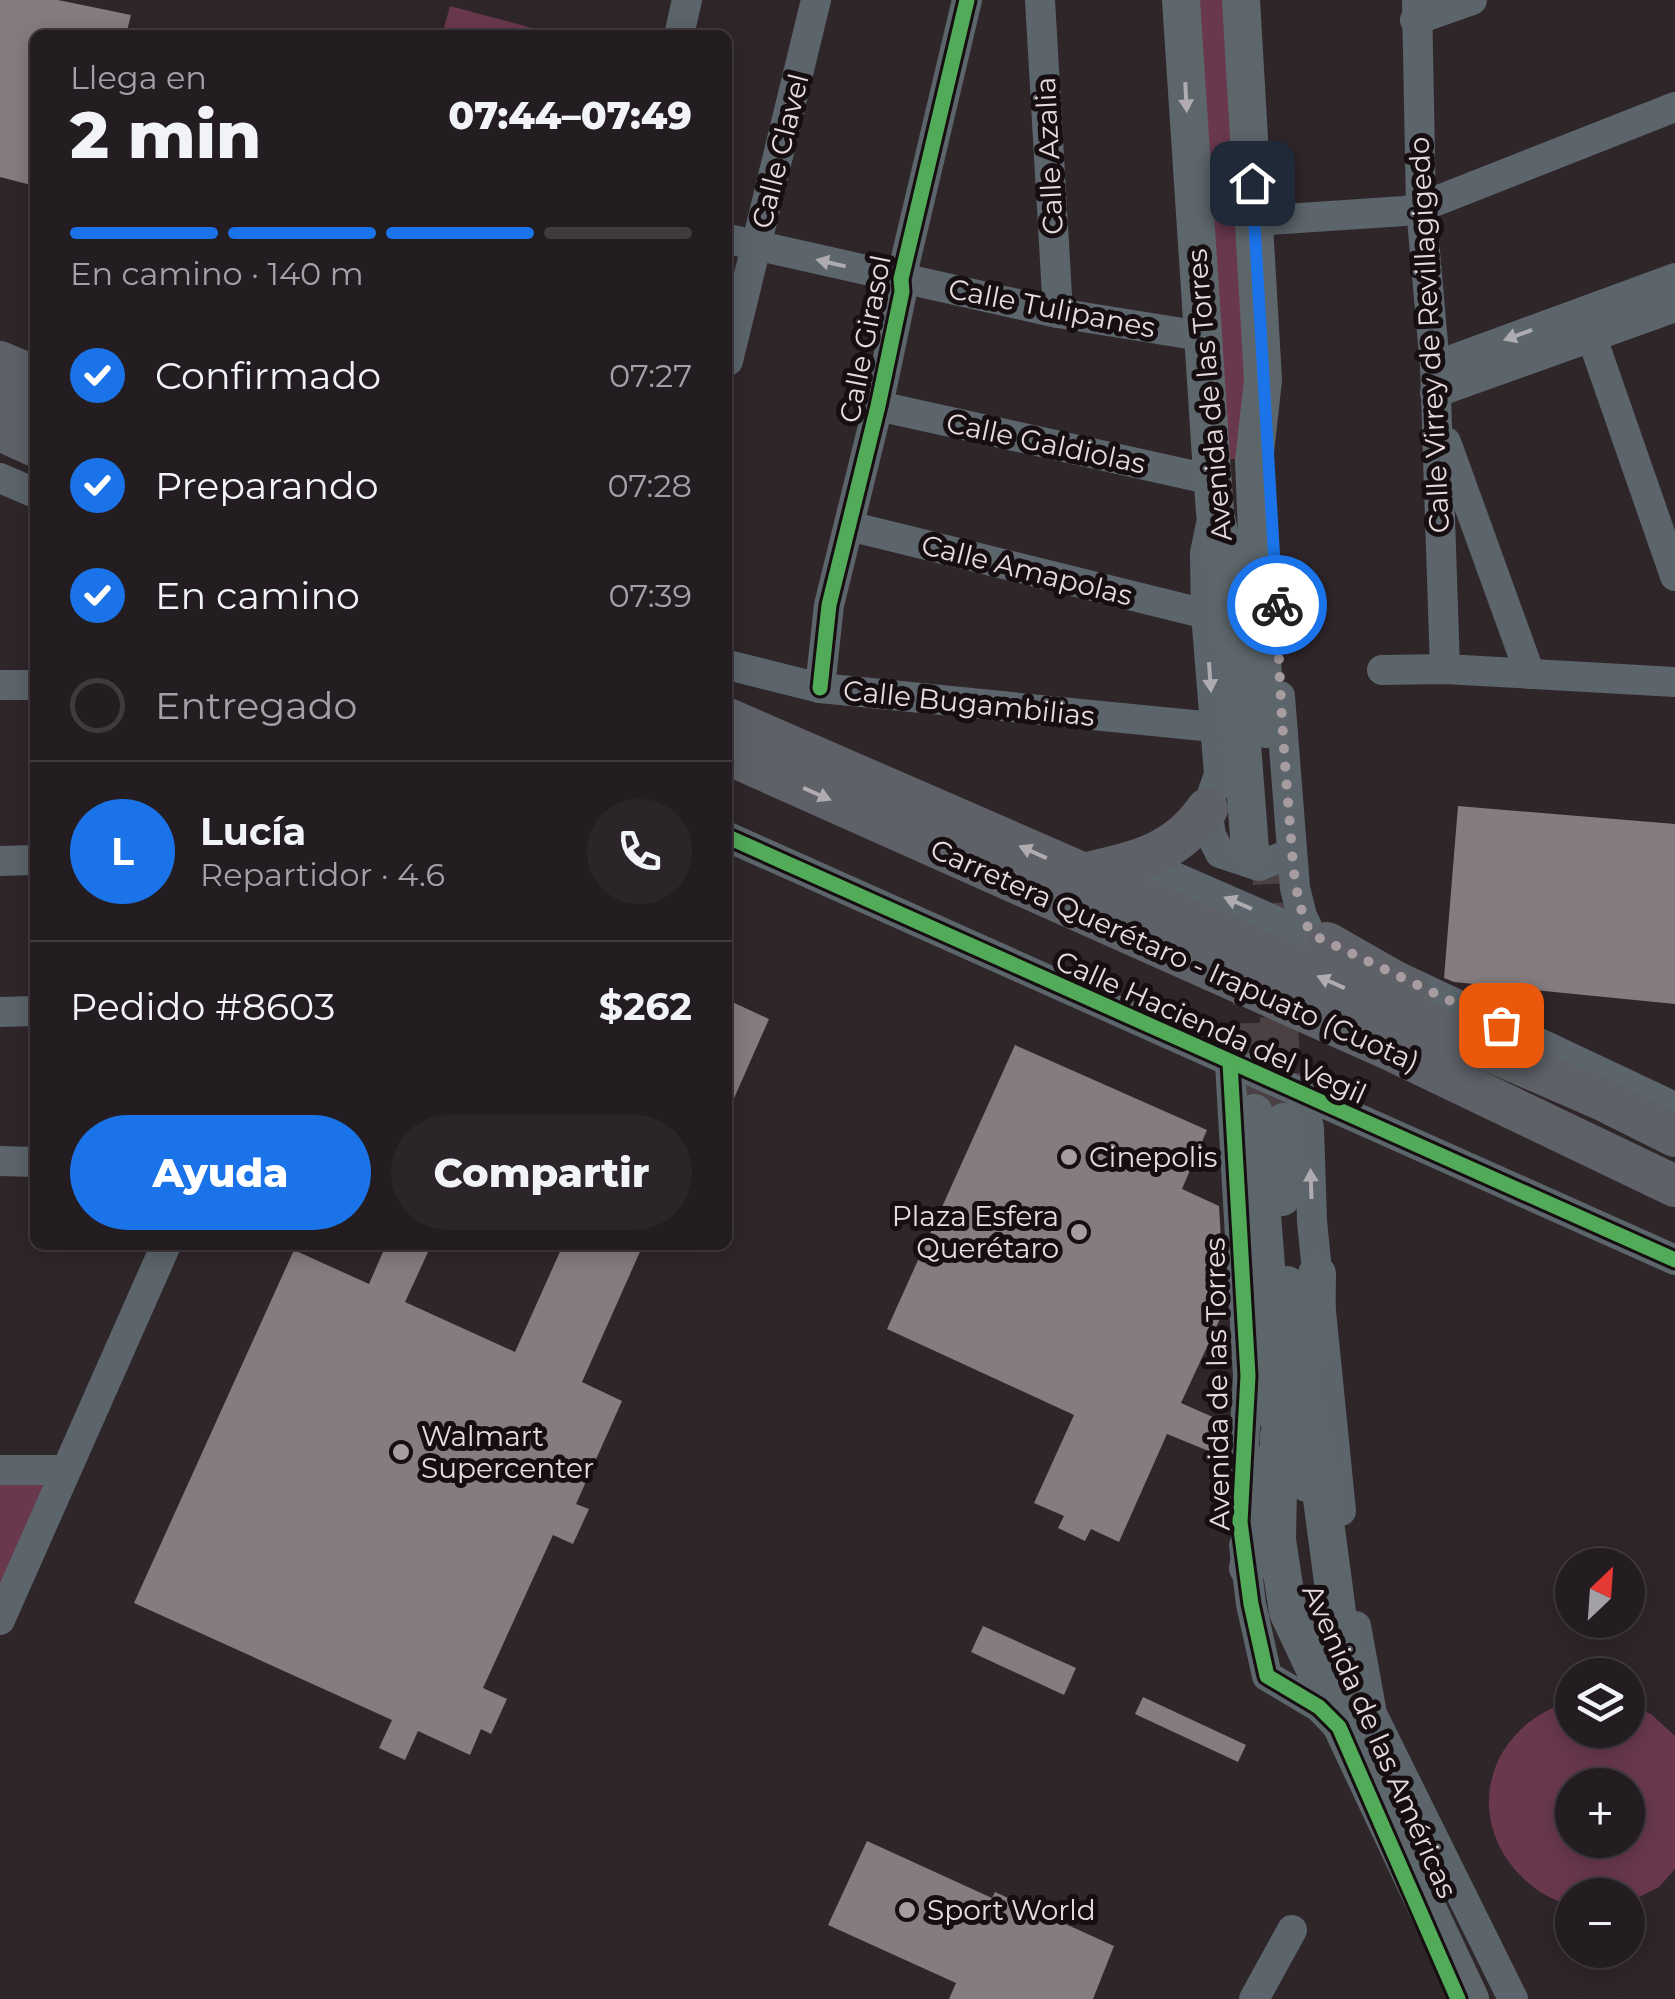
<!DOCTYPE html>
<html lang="es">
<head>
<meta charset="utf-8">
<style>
  body { margin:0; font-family:Montserrat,sans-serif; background:#2b2529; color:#f1f3f6; height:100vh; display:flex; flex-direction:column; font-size:38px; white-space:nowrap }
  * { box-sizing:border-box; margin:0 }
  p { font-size:32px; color:#a3a1a5 }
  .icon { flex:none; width:55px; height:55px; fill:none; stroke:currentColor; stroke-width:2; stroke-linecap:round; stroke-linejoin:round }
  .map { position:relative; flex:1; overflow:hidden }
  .sheet { position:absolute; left:30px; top:30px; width:702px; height:1220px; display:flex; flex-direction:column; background:#231c20; border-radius:15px; box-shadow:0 5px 25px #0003,0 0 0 2px #403a3e }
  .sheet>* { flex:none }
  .needle { width:65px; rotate:25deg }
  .buttons { position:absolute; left:1555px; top:1548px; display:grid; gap:20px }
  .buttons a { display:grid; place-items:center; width:90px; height:90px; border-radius:50%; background:#231c20; box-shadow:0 5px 25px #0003,0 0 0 2px #403a3e; font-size:50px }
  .pin { position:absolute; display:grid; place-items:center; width:85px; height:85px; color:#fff; margin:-42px; border-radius:20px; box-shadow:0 5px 15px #0006 }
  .courier { position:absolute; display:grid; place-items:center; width:100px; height:100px; margin:-50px; border:8px solid #1a73e8; border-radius:50%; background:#fff; color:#222; box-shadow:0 2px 12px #0007 }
  .headline em { font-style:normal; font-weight:800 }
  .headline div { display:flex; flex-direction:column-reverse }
  .headline { display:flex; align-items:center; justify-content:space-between; height:170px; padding:0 40px }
  h1 { font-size:65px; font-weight:800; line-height:75px }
  .bar { display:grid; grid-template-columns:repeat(4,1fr); gap:15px 10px; align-content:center; height:120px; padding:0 40px }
  .bar i { height:12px; border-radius:8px; background:#403a3e }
  .bar .selected { background:#1a73e8 }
  .bar p { grid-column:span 4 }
  .line { display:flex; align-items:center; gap:25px; padding:0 40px; border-top:2px solid #403a3e }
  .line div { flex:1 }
  .round { display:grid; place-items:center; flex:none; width:105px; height:105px; border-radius:52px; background:#2b2529 }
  ol { padding:0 40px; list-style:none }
  li { display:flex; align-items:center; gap:30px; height:110px }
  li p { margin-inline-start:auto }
  li .icon { padding:10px; border-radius:50%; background:#1a73e8; color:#fff; stroke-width:4 }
  li:last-child { color:#a3a1a5 }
  li i { width:55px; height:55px; border:5px solid #403a3e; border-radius:50% }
  .action { display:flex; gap:20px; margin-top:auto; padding:20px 40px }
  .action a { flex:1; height:115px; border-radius:60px; background:#1a73e8; color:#fff; font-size:40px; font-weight:800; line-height:115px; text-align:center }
  .action a+a { background:#2b2529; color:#f1f3f6 }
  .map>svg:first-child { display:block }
</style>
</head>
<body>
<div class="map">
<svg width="1675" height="1999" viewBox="0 0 1675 1999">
  <rect width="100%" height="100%" fill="#2f262a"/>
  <!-- green -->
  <g fill="#6a384d" fill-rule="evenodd">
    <path d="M1181 0H1241L1254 461 1211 457Z"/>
    <path d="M450 6 559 35H442Z"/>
    <path d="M0 1470H65L0 1620Z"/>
    <path d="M1572 1701V1730H1628V1704L1651 1714 1675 1736V1869L1659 1887 1629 1902 1628 1895H1572V1905C1553 1902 1533 1889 1520 1875 1460 1812 1492 1723 1572 1701ZM1628 1785V1840H1572V1785Z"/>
  </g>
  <!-- building -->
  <g fill="#857c80">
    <path d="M0 0H58L131 15 126 35H35V186L0 177Z"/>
    <path d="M1458 806 1675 824V1004L1454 982 1444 978Z"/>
    <path d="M728 1000 769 1019 728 1112Z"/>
    <path d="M1015 1045 1207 1130 1182 1189 1219 1206 1225 1308 1181 1403 1224 1422 1211 1452 1167 1434 1119 1542 1091 1529 1085 1541 1058 1528 1064 1516 1034 1503 1074 1415 887 1329Z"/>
    <path d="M386 1245H417L429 1250 405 1302 515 1352 563 1245H643L582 1382 622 1401 576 1504 589 1509 573 1544 553 1535 483 1688 507 1699 491 1734 481 1729 470 1755 418 1731 405 1760 379 1748 392 1720 134 1603 294 1250 369 1284Z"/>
    <path d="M983 1626 1076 1668 1064 1695 971 1652Z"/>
    <path d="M1143 1697 1246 1745 1238 1762 1135 1714Z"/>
    <path d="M867 1841 992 1898 995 1892 1114 1946 1093 1999H949L956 1983 828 1925Z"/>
  </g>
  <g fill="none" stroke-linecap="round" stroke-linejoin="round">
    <!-- major-tunnel -->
    <g stroke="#4b4145" stroke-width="38" stroke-dasharray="38 19" stroke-linecap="butt">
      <path d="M1270 846 1284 1122"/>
      <path d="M1251 966 1254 1113"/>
    </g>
    <!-- minor -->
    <g stroke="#5b656b" stroke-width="30">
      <path d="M1040 0 1058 313"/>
      <path d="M1417 0 1421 207 1435 366 1445 669"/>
      <path d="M1415 20 1472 0"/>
      <path d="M679 35 687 0"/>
      <path d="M1254 221 1404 211 1421 207 1675 107"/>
      <path d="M728 239 1058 313 1201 336"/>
      <path d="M1583 312 1675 576"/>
      <path d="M728 361 816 0"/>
      <path d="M1435 366 1675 278"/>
      <path d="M1435 393 1675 307"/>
      <path d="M878 406 1213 480"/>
      <path d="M1446 442 1530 674"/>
      <path d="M0 478 35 493"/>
      <path d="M1212 519 1205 553 1206 614 1219 774 1207 809 1211 835 1220 853 1259 866 1292 853"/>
      <path d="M849 526 1206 614"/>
      <path d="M728 665 820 688 1213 727"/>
      <path d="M1382 670 1445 669 1675 682"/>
      <path d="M0 685H35"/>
      <path d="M820 688 829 605 878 406 902 292 901 279 967 0"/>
      <path d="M1280 696 1295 888 1302 916 1311 935"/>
      <path d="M728 837 1675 1260"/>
      <path d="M0 861 35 860"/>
      <path d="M1138 861 1342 950"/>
      <path d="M1397 976 1675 1107"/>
      <path d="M0 1012 35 1011"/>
      <path d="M1230 1063 1248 1376 1241 1499"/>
      <path d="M1301 1094 1309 1128 1312 1221 1341 1511"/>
      <path d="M0 1161 35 1162"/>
      <path d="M0 1470H65"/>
      <path d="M1244 1545 1251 1604 1267 1676 1319 1707 1339 1728"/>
      <path d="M0 1620 166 1245"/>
      <path d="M1356 1626 1372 1714 1513 1999"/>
      <path d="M1254 1999 1292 1930"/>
    </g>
    <!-- major -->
    <g stroke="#5d666b" stroke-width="38">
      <path d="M1181 0 1211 457 1215 512 1230 588 1250 849"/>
      <path d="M1241 0 1263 380 1254 461 1265 729"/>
      <path d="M1254 1113 1278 1419"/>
      <path d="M1282 1197 1284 1122"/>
      <path d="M1287 1285 1298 1336 1307 1483"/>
      <path d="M1316 1348 1317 1274"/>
      <path d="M1248 1568 1259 1512 1262 1465"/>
    </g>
    <!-- highway -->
    <g stroke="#5e6268" stroke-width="42">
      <path d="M0 362 35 377"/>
      <path d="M0 395 35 411"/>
      <path d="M0 430 35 446"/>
      <path d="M728 719 1603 1100 1675 1136"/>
      <path d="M728 754 1389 1049 1675 1186"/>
      <path d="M1083 874C1135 862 1175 855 1207 809"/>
      <path d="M1327 943 1411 991"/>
    </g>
    <!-- major-bridge -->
    <g stroke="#5d666b" stroke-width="38">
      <path d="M1279 1435 1277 1540 1288 1612 1470 1999"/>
      <path d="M1315 1446 1351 1718"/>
    </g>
    <!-- cycleway casing -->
    <g stroke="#160e11" stroke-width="21">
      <g id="cycleway">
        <path d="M820 688 829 605 878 406 902 292 901 279 967 0"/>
        <path d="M728 837 1675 1260"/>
        <path d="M1230 1063 1248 1376 1240 1522 1251 1604 1267 1676 1319 1707 1339 1727 1458 1999"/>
      </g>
    </g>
    <!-- cycleway -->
    <use href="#cycleway" stroke="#51ab58" stroke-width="15"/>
  </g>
  <!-- one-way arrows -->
  <defs><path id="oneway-solid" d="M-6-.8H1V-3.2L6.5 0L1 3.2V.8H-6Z" transform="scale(2.5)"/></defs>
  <use fill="#b0acb1" href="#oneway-solid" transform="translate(1186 97) rotate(87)"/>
  <g fill="#afacb1">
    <use href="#oneway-solid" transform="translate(831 263) rotate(-167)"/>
    <use href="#oneway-solid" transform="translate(1518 335) rotate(160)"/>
    <use href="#oneway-solid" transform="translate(1210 677) rotate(86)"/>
    <use href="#oneway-solid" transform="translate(1238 903) rotate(-157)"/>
    <use href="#oneway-solid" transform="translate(1311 1184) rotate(-92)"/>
  </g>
  <g fill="#b0abaf">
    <use href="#oneway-solid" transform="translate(817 794) rotate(24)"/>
    <use href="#oneway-solid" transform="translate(1033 852) rotate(-156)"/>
    <use href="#oneway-solid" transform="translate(1331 982) rotate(-156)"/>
  </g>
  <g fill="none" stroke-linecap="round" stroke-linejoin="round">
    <!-- done -->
    <path stroke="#a79ca0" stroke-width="10" stroke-dasharray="0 18" d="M1277 605C1279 675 1283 744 1289 814 1293 855 1292 896 1311 934L1501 1025"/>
    <!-- route -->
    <path stroke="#1a73e8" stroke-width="12" d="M1252 183 1277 605"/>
  </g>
  <!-- markers -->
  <g fill="#a79ca0" stroke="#160e11" stroke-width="4">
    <circle cx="1069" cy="1157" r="10"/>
    <circle cx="1079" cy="1232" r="10"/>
    <circle cx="401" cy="1452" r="10"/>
    <circle cx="907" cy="1910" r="10"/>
  </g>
  <g text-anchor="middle" stroke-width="10" stroke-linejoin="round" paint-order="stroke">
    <!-- street labels -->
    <g font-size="28" fill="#e7dbdf" stroke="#160e11">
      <text transform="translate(780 151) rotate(-76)" y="10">Calle Clavel</text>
      <text transform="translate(1049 156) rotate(-93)" y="10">Calle Azalia</text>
      <text transform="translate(1052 308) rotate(11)" y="10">Calle Tulipanes</text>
      <text transform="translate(1429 335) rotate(-93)" y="10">Calle Virrey de Revillagigedo</text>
      <text transform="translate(865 339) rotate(-79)" y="10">Calle Girasol</text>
      <text transform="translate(1209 395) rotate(-95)" y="10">Avenida de las Torres</text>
      <text transform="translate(1046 443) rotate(12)" y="10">Calle Galdiolas</text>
      <text transform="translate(1027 570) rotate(14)" y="10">Calle Amapolas</text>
      <text transform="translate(969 703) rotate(6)" y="10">Calle Bugambilias</text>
      <text transform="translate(1175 955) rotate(24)" y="10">Carretera Querétaro - Irapuato (Cuota)</text>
      <text transform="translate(1211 1027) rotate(24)" y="10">Calle Hacienda del Vegil</text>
      <text transform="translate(1217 1384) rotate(-91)" y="10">Avenida de las Torres</text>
      <text transform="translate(1380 1741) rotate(66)" y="10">Avenida de las Américas</text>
    </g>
    <!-- poi labels -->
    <g font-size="28" fill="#e7dbdf" stroke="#160e11" text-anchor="start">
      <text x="1089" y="1167">Cinepolis</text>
      <text x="1059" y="1226" text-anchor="end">Plaza Esfera<tspan x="1059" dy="32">Querétaro</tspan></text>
      <text x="421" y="1446">Walmart<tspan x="421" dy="32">Supercenter</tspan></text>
      <text x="927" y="1920">Sport World</text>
    </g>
  </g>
</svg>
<div class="buttons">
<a><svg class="needle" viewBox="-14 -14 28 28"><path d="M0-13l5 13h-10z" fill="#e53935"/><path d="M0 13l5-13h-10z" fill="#a3a1a5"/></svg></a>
<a><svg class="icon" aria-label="layers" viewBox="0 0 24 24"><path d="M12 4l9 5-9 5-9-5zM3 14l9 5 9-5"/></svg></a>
<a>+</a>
<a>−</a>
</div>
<div class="pin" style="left:1501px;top:1025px;background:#ea580c"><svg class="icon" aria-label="bag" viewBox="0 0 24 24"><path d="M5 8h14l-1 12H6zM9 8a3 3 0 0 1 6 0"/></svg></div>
<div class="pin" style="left:1252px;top:183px;background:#1f2937"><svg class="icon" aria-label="home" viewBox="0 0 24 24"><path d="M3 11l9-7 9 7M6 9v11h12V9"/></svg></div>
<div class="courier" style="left:1277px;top:605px"><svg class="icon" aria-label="bike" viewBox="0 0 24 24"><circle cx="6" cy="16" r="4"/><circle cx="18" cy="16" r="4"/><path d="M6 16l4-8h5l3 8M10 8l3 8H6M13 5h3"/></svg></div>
<section class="sheet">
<div class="headline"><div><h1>2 min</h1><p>Llega en</p></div><em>07:44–07:49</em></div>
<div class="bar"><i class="selected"></i><i class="selected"></i><i class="selected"></i><i></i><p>En camino · 140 m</p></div>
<ol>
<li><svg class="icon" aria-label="check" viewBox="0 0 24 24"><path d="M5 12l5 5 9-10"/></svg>Confirmado<p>07:27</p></li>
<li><svg class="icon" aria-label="check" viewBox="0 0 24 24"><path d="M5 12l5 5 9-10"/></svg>Preparando<p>07:28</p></li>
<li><svg class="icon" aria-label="check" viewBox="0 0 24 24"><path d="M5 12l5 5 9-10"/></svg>En camino<p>07:39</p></li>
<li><i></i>Entregado</li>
</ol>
<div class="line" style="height:180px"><b class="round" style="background:#1a73e8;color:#fff">L</b><div><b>Lucía</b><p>Repartidor · 4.6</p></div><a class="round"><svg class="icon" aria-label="phone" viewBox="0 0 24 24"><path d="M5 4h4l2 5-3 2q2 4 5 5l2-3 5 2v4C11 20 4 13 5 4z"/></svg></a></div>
<div class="line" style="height:130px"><div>Pedido #8603</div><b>$262</b></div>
<div class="action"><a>Ayuda</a><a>Compartir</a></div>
</section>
</div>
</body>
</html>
